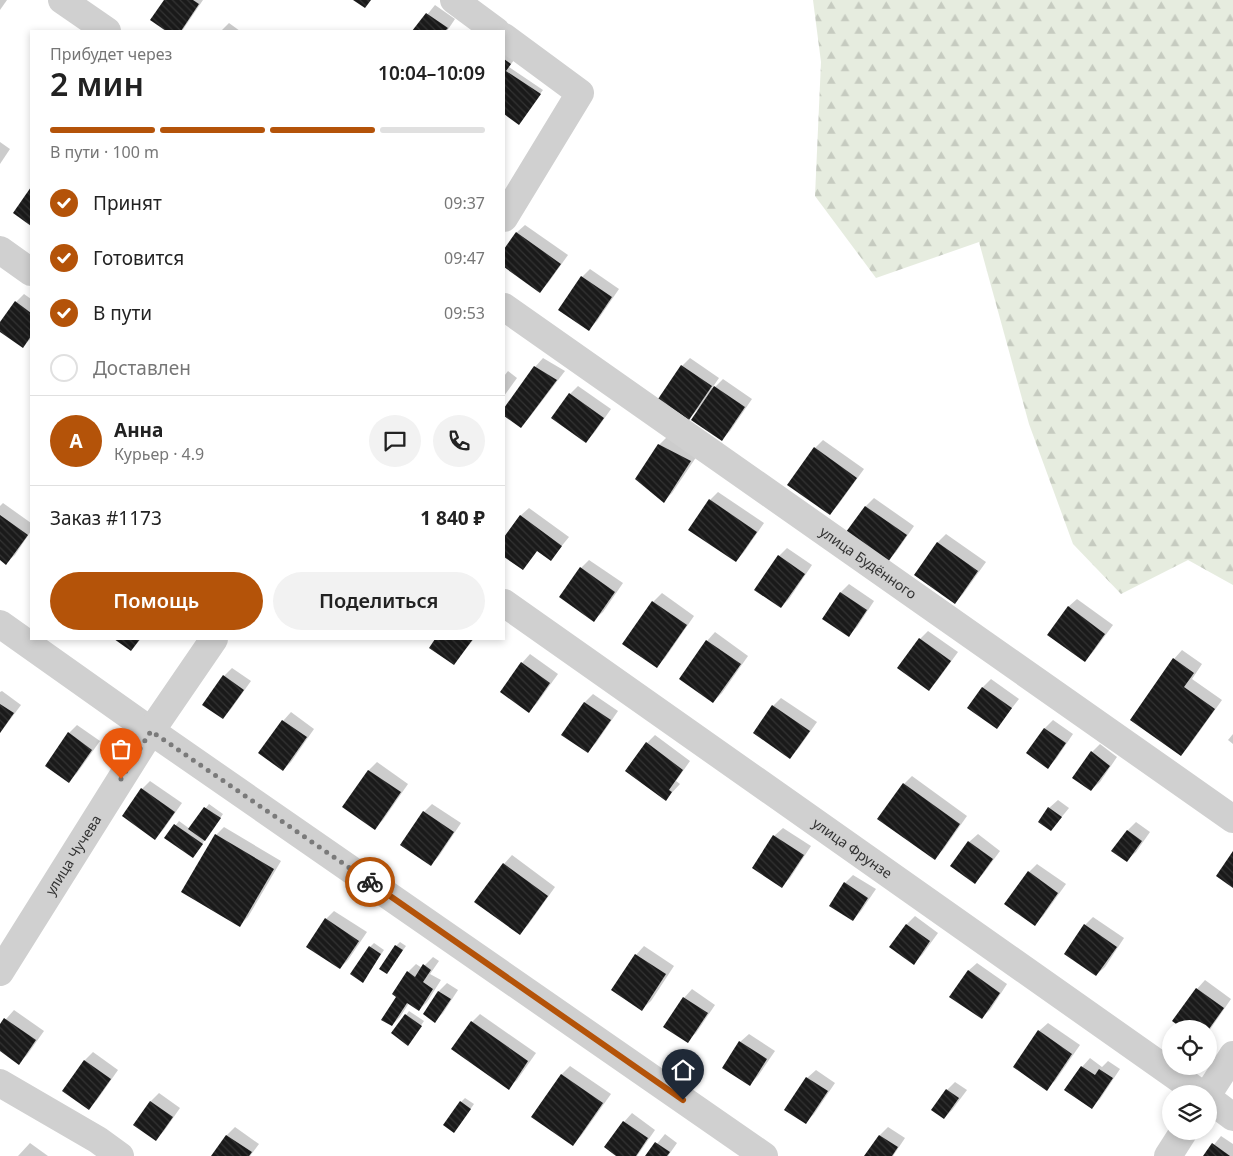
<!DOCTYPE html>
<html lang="ru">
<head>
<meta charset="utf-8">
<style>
  body { margin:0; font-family:"Noto Sans",sans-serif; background:#f2f2f2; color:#222; height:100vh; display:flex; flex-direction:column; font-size:19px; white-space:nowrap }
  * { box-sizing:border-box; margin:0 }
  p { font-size:16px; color:#767676 }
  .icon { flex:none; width:28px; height:28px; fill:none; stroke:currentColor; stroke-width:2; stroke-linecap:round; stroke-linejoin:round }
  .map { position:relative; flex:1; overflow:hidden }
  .sheet { position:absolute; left:30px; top:30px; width:475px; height:610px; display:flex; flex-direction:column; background:#fff; border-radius:0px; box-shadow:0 2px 8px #0003 }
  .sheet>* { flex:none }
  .controls { position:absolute; left:1162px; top:1020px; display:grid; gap:10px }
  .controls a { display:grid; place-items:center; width:55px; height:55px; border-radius:50%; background:#fff; box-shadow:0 2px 8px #0003; font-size:25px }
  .pin { position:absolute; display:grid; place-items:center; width:42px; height:42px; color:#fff; margin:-51px -21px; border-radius:50% 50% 50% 0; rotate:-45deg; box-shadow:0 0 5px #0007 }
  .pin .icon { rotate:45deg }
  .courier { position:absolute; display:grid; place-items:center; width:50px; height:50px; margin:-25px; border:4px solid #b45309; border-radius:50%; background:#fff; color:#222; box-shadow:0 1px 6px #0007 }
  .head em { font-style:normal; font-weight:600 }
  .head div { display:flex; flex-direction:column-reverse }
  .head { display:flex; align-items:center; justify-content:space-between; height:85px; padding:0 20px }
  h1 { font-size:32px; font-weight:600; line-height:38px }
  .bar { display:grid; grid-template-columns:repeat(4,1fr); gap:8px 5px; align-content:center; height:60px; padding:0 20px }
  .bar i { height:6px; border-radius:4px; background:#e0e0e0 }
  .bar .active { background:#b45309 }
  .bar p { grid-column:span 4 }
  .line { display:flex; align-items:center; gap:12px; padding:0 20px; border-top:1px solid #e0e0e0 }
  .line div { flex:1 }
  .round { display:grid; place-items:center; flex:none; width:52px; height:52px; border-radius:26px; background:#f2f2f2 }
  ol { padding:0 20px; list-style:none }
  li { display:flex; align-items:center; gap:15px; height:55px }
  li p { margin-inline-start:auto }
  li .icon { padding:5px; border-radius:50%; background:#b45309; color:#fff; stroke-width:4 }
  li:last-child { color:#767676 }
  li i { width:28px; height:28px; border:2px solid #e0e0e0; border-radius:50% }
  .primary-button { display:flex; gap:10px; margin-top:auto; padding:10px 20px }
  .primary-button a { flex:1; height:58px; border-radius:30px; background:#b45309; color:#fff; font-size:20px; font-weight:600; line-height:58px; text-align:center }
  .primary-button a+a { background:#f2f2f2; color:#222 }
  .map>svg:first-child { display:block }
</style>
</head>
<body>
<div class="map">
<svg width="1233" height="1156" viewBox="0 0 1233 1156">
  <defs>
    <pattern id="forest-firs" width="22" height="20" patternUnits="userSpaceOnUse" patternTransform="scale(1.25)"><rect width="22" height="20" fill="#e6ecdf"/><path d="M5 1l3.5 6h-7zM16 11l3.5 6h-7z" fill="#c6cbc0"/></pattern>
    <pattern id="building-back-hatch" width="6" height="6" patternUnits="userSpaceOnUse" patternTransform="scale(1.25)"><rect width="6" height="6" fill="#1a1a1a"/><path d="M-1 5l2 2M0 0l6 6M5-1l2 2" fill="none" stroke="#333"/></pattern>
  </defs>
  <rect width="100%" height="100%" fill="#fff"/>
  <!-- forest -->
  <path fill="url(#forest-firs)" d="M813 0H1233V585L1188 560 1121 594 1073 544 1029 424 979 242 876 278 815 196 821 62Z"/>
  <!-- shadow -->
  <g fill="#0003">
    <path d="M0 0H7L0 10Z"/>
    <path d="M165 0H203L182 31H168L152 20Z"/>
    <path d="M435 5 455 19 447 31H414Z"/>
    <path d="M229 23 240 31H221Z"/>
    <path d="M504 53 514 60 509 67 543 90 519 123 504 112Z"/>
    <path d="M0 142 10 149 0 164Z"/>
    <path d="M525 225 568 255 548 283 540 291 504 265V251L516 233Z"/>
    <path d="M590 269 619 289 597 321 589 329 582 277Z"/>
    <path d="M24 294 31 299V338L23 347 0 331V324L16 302Z"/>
    <path d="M543 358 565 371 529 418 521 427 504 415V410L535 367Z"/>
    <path d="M690 358 719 378 712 388 713 389 723 379 752 399 730 431 722 439 699 408 689 418 682 366Z"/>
    <path d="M508 371 517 378 504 396V376Z"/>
    <path d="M578 386 611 409 594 433 586 441 570 394Z"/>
    <path d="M667 437 699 453 672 493 664 501 659 445Z"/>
    <path d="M823 440 864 469 838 505 830 513 815 448Z"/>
    <path d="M718 492 764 523 744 552 736 561 710 500Z"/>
    <path d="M874 498 914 526 896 552 888 560 848 532 866 506Z"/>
    <path d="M3 503 31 523V531L15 555 6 563 0 558V506Z"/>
    <path d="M529 508 569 537 551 559 538 550 523 569 504 555V539L520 516Z"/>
    <path d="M946 534 986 562 963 594 955 603 915 574 938 542Z"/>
    <path d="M787 548 812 565 789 599 781 607 779 556Z"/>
    <path d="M589 560 623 583 603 612 594 620 581 568Z"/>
    <path d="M849 584 874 601 857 627 849 635 824 618 841 592Z"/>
    <path d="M662 593 694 616 665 658 657 666 624 643 653 602Z"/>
    <path d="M1077 599 1113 625 1093 652 1085 661 1068 607Z"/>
    <path d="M928 631 958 652 937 681 929 689 920 639Z"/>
    <path d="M715 632 748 656 722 693 713 702 680 679 707 641Z"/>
    <path d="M116 639H141L131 650Z"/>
    <path d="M437 639H474L454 663 431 647Z"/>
    <path d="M1182 650 1202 664 1192 679 1222 700 1189 746 1181 755 1131 719 1174 659Z"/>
    <path d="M530 654 558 674 537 703 529 711 522 663Z"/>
    <path d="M232 668 251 681 231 709 223 718 224 676Z"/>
    <path d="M991 679 1019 699 997 727 969 707 983 687Z"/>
    <path d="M2 691 21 705 0 733V692Z"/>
    <path d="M593 694 618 711 596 743 588 751 563 735 585 702Z"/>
    <path d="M781 698 817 722 798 749 790 757 773 706Z"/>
    <path d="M291 712 314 729 291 762 283 770V721Z"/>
    <path d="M1053 720 1073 734 1056 759 1048 767 1028 753 1045 728Z"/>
    <path d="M77 725 100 741 77 773 69 781V733Z"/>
    <path d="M1233 734V744L1228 740Z"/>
    <path d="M655 735 690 761 676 781 680 784 666 799 647 743Z"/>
    <path d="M1100 744 1117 757 1100 782 1091 790 1092 752Z"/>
    <path d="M377 762 408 784 383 820 375 828 344 806 369 770Z"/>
    <path d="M912 776 967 816 943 850 934 858 904 784Z"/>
    <path d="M150 781 182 803 163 830 155 838 142 789Z"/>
    <path d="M1058 800 1069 808 1051 830 1049 808Z"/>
    <path d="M209 804 223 814 196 853 166 838 179 821 190 829Z"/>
    <path d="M432 804 461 823 439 856 431 864 424 812Z"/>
    <path d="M1136 822 1150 832 1136 852 1127 860 1113 850 1128 830Z"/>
    <path d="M224 827 281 861 248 917 240 925 216 835Z"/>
    <path d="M783 828 811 846 790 878 782 886 754 868 774 836Z"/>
    <path d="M978 834 1000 851 983 874 975 882 969 842Z"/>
    <path d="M512 855 555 887 528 925 519 933 504 864Z"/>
    <path d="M1037 864 1066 884 1043 916 1035 924 1029 872Z"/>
    <path d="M853 875 876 889 861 911 853 920 845 883Z"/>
    <path d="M334 911 367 932 348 960 340 968 326 919Z"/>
    <path d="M915 916 938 933 922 955 914 963 907 924Z"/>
    <path d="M1093 917 1124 938 1105 967 1096 975 1085 925Z"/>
    <path d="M400 942 406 946 387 973 396 946Z"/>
    <path d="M374 943 384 950 366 977 370 947Z"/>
    <path d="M644 946 674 966 651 1001 642 1009 636 955Z"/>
    <path d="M433 957 439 961 430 974 441 980 427 1002 419 1010 409 1003 400 1017 392 1025 398 996 408 972 416 964 422 968Z"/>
    <path d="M977 963 1007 984 990 1010 981 1018 968 971Z"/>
    <path d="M1205 980 1231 999 1209 1031 1197 989Z"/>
    <path d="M447 983 458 990 443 1013 435 1021 424 1014 439 991Z"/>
    <path d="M692 989 715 1005 696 1033 687 1041 684 998Z"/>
    <path d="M14 1010 44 1031 27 1055 19 1063 0 1050V1026Z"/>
    <path d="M409 1011 424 1021 411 1040 406 1015Z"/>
    <path d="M480 1014 536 1053 517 1080 508 1088 472 1022Z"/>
    <path d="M1048 1023 1080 1045 1055 1081 1046 1089 1039 1031Z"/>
    <path d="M749 1034 775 1051 758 1076 750 1084 740 1042Z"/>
    <path d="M93 1052 118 1070 97 1100 89 1108 63 1090 85 1060Z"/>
    <path d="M1090 1058 1102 1067 1108 1061 1120 1069 1100 1099 1092 1107 1082 1067Z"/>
    <path d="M570 1066 611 1094 581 1136 573 1144 532 1116 562 1074Z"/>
    <path d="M816 1070 835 1083 814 1114 806 1122 807 1078Z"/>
    <path d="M955 1082 967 1090 952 1110 944 1118 947 1090Z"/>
    <path d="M159 1093 180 1108 164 1131 156 1139 135 1124 151 1101Z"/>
    <path d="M465 1098 474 1104 458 1127 461 1102Z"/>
    <path d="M632 1113 655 1130 637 1156H618L624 1122Z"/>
    <path d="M235 1127 259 1144 250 1156H213L227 1135Z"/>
    <path d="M888 1127 905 1138 893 1156H866L880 1135Z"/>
    <path d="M665 1134 677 1143 668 1156H647Z"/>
    <path d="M1221 1136 1233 1144V1156H1205Z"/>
    <path d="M30 1143 48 1156H18Z"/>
  </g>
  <!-- building -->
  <g fill="url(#building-back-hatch)">
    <path d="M164 0H193L199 4 181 31H166L150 20Z"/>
    <path d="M353 0H371L365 8Z"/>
    <path d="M426 13 448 28 445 31H412Z"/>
    <path d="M504 59 511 64 506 71 541 94 519 125 504 114Z"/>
    <path d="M31 187V226L13 213Z"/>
    <path d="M516 232 561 264 540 293 504 267V249Z"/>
    <path d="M581 276 612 297 589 331 558 310Z"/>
    <path d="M15 301 31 313V336L23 348 0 332V322Z"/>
    <path d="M681 365 712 386 689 420 658 399Z"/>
    <path d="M534 366 557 380 521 428 504 416V408Z"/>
    <path d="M714 386 745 407 722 441 691 420Z"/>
    <path d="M569 393 604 418 586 443 551 418Z"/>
    <path d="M658 444 691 461 664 503 635 479Z"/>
    <path d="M814 447 857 478 830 515 787 485Z"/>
    <path d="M709 499 757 532 736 562 688 530Z"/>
    <path d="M865 506 907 535 888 562 846 532Z"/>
    <path d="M0 515 28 535 6 565 0 560Z"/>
    <path d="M520 515 562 546 551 561 537 551 523 570 504 557V537Z"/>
    <path d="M937 542 978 571 955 604 914 575Z"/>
    <path d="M778 555 805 574 781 608 754 590Z"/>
    <path d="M580 567 615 592 594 622 559 597Z"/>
    <path d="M840 592 867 610 849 637 822 619Z"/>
    <path d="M652 601 687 625 657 668 622 644Z"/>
    <path d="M1068 606 1105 634 1085 662 1047 635Z"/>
    <path d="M919 638 951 661 929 691 897 668Z"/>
    <path d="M114 639H140L131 651Z"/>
    <path d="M435 639H473L454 665 429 648Z"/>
    <path d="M706 640 741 664 713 703 679 679Z"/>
    <path d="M1173 658 1194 673 1184 687 1215 709 1181 756 1130 720Z"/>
    <path d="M521 662 550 683 529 713 500 692Z"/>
    <path d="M223 675 244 690 223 719 202 705Z"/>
    <path d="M982 687 1012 708 997 729 967 708Z"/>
    <path d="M584 702 611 720 588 753 561 735Z"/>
    <path d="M0 704 14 713 0 733Z"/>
    <path d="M772 705 810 731 790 759 753 733Z"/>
    <path d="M282 720 307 737 283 771 258 753Z"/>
    <path d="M1044 728 1066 743 1048 769 1026 753Z"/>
    <path d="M68 732 92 750 69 783 45 766Z"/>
    <path d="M646 742 683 770 669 790 672 792 666 801 625 771Z"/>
    <path d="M1091 751 1110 766 1091 791 1072 778Z"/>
    <path d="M368 770 401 792 375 830 342 807Z"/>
    <path d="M903 783 960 824 935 860 877 819Z"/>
    <path d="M141 788 175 812 155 840 122 816Z"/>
    <path d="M204 807 221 818 205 841 188 829Z"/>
    <path d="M1048 807 1062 817 1051 831 1038 822Z"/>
    <path d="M423 811 454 832 431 866 400 845Z"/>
    <path d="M174 824 203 844 193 858 164 838Z"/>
    <path d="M1127 830 1142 841 1127 862 1111 851Z"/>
    <path d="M215 834 274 869 240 927 181 892Z"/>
    <path d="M773 835 804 855 782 888 752 868Z"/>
    <path d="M968 841 993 859 975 884 950 866Z"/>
    <path d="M1233 851V888L1216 876Z"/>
    <path d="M503 863 548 896 520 935 474 902Z"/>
    <path d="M1028 871 1058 893 1035 926 1004 904Z"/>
    <path d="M844 882 868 898 853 921 829 906Z"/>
    <path d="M325 918 359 941 340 969 306 947Z"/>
    <path d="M906 924 930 941 914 965 889 947Z"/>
    <path d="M1084 924 1117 947 1096 976 1064 954Z"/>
    <path d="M395 945 403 950 387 974 379 969Z"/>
    <path d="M369 946 381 954 363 983 350 974Z"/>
    <path d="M635 954 666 974 642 1011 611 990Z"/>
    <path d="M423 964 431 970 423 982 433 989 419 1011 407 1003 392 1026 381 1020 396 997 392 994 407 971 415 977Z"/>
    <path d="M968 970 1000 993 982 1019 949 997Z"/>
    <path d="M1196 988 1224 1008 1209 1029H1183L1172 1021Z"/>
    <path d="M438 991 451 999 435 1023 423 1014Z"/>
    <path d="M683 997 708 1013 688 1043 663 1027Z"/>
    <path d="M405 1014 422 1026 408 1046 391 1033Z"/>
    <path d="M4 1018 36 1040 19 1065 0 1051V1024Z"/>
    <path d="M471 1021 528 1061 509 1090 451 1049Z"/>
    <path d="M1038 1030 1072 1054 1047 1091 1013 1067Z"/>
    <path d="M739 1041 767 1059 750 1086 722 1068Z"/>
    <path d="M84 1060 111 1079 89 1110 62 1091Z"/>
    <path d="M1081 1066 1095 1075 1099 1069 1113 1078 1092 1109 1064 1090Z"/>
    <path d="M561 1074 603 1103 573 1146 531 1117Z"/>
    <path d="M806 1077 828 1091 806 1124 784 1110Z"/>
    <path d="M946 1089 959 1098 944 1119 931 1110Z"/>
    <path d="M150 1101 173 1117 156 1141 133 1125Z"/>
    <path d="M460 1101 471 1109 454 1133 443 1125Z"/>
    <path d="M623 1121 648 1138 636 1156H616L604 1147Z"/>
    <path d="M226 1135 252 1152 249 1156H211Z"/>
    <path d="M879 1135 898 1147 892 1156H864Z"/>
    <path d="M655 1142 670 1152 667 1156H645Z"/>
    <path d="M1212 1143 1230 1156H1203Z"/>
  </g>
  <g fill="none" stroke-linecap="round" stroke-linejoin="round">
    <!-- street -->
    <g stroke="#d0d0d0" stroke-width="28">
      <path d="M62 0 107 31"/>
      <path d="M454 0 496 31"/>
      <path d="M504 37 580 93 504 218"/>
      <path d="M0 250 31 272"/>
      <path id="s1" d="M504 307 1233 819"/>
      <path id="s2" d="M504 603 1201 1094"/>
      <path d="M0 624 151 731 764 1156"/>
      <path id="s3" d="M0 972 151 731 214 639"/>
      <path d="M0 1083 98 1140 120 1156"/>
      <path d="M1208 1094 1233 1055"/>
      <path d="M1209 1099 1233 1117"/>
      <path d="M1168 1156 1184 1131"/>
    </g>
  </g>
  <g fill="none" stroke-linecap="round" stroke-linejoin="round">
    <!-- done -->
    <path stroke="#7a7a7a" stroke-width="5" stroke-dasharray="0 9" d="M121 779 151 731 370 882"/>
    <!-- route -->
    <path stroke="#b45309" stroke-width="6" d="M370 882 683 1100"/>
  </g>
  <g text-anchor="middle" stroke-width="5" stroke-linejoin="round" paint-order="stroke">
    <!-- street labels -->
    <g font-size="14" fill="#333" stroke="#fff">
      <text dy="5" stroke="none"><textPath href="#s1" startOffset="445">улица Будённого</textPath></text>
      <text dy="5" stroke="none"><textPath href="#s2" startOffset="426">улица Фрунзе</textPath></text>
      <text dy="5" stroke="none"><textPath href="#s3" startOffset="138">улица Чучева</textPath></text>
    </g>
  </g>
</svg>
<div class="controls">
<a><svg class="icon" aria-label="locate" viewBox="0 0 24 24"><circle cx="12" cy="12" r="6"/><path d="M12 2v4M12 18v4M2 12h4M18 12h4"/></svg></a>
<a><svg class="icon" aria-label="layers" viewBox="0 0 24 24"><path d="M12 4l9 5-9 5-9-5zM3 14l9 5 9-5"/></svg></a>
</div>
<div class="pin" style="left:121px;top:779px;background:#ea580c"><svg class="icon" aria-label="bag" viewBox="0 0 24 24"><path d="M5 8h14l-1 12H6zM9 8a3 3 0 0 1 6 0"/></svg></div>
<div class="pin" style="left:683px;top:1100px;background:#1f2937"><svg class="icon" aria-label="home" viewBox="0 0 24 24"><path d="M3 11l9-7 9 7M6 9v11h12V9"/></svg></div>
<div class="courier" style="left:370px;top:882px"><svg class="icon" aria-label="bike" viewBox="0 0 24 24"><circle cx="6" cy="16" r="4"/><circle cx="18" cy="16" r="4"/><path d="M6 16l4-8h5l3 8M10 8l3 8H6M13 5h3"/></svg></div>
<section class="sheet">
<div class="head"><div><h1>2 мин</h1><p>Прибудет через</p></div><em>10:04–10:09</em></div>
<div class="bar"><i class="active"></i><i class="active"></i><i class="active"></i><i></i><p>В пути · 100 m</p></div>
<ol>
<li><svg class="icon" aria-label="check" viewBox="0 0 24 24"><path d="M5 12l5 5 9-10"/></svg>Принят<p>09:37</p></li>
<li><svg class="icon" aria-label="check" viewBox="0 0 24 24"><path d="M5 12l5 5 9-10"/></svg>Готовится<p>09:47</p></li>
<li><svg class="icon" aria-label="check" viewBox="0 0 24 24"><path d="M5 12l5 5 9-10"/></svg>В пути<p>09:53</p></li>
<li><i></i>Доставлен</li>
</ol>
<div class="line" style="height:90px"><b class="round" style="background:#b45309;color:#fff">А</b><div><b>Анна</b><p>Курьер · 4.9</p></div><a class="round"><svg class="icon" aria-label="chat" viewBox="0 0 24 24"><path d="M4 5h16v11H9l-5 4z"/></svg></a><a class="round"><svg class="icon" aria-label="phone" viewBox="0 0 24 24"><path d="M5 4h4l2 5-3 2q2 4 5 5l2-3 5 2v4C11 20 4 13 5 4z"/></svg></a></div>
<div class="line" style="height:65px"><div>Заказ #1173</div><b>1 840 ₽</b></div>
<div class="primary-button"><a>Помощь</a><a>Поделиться</a></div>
</section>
</div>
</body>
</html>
